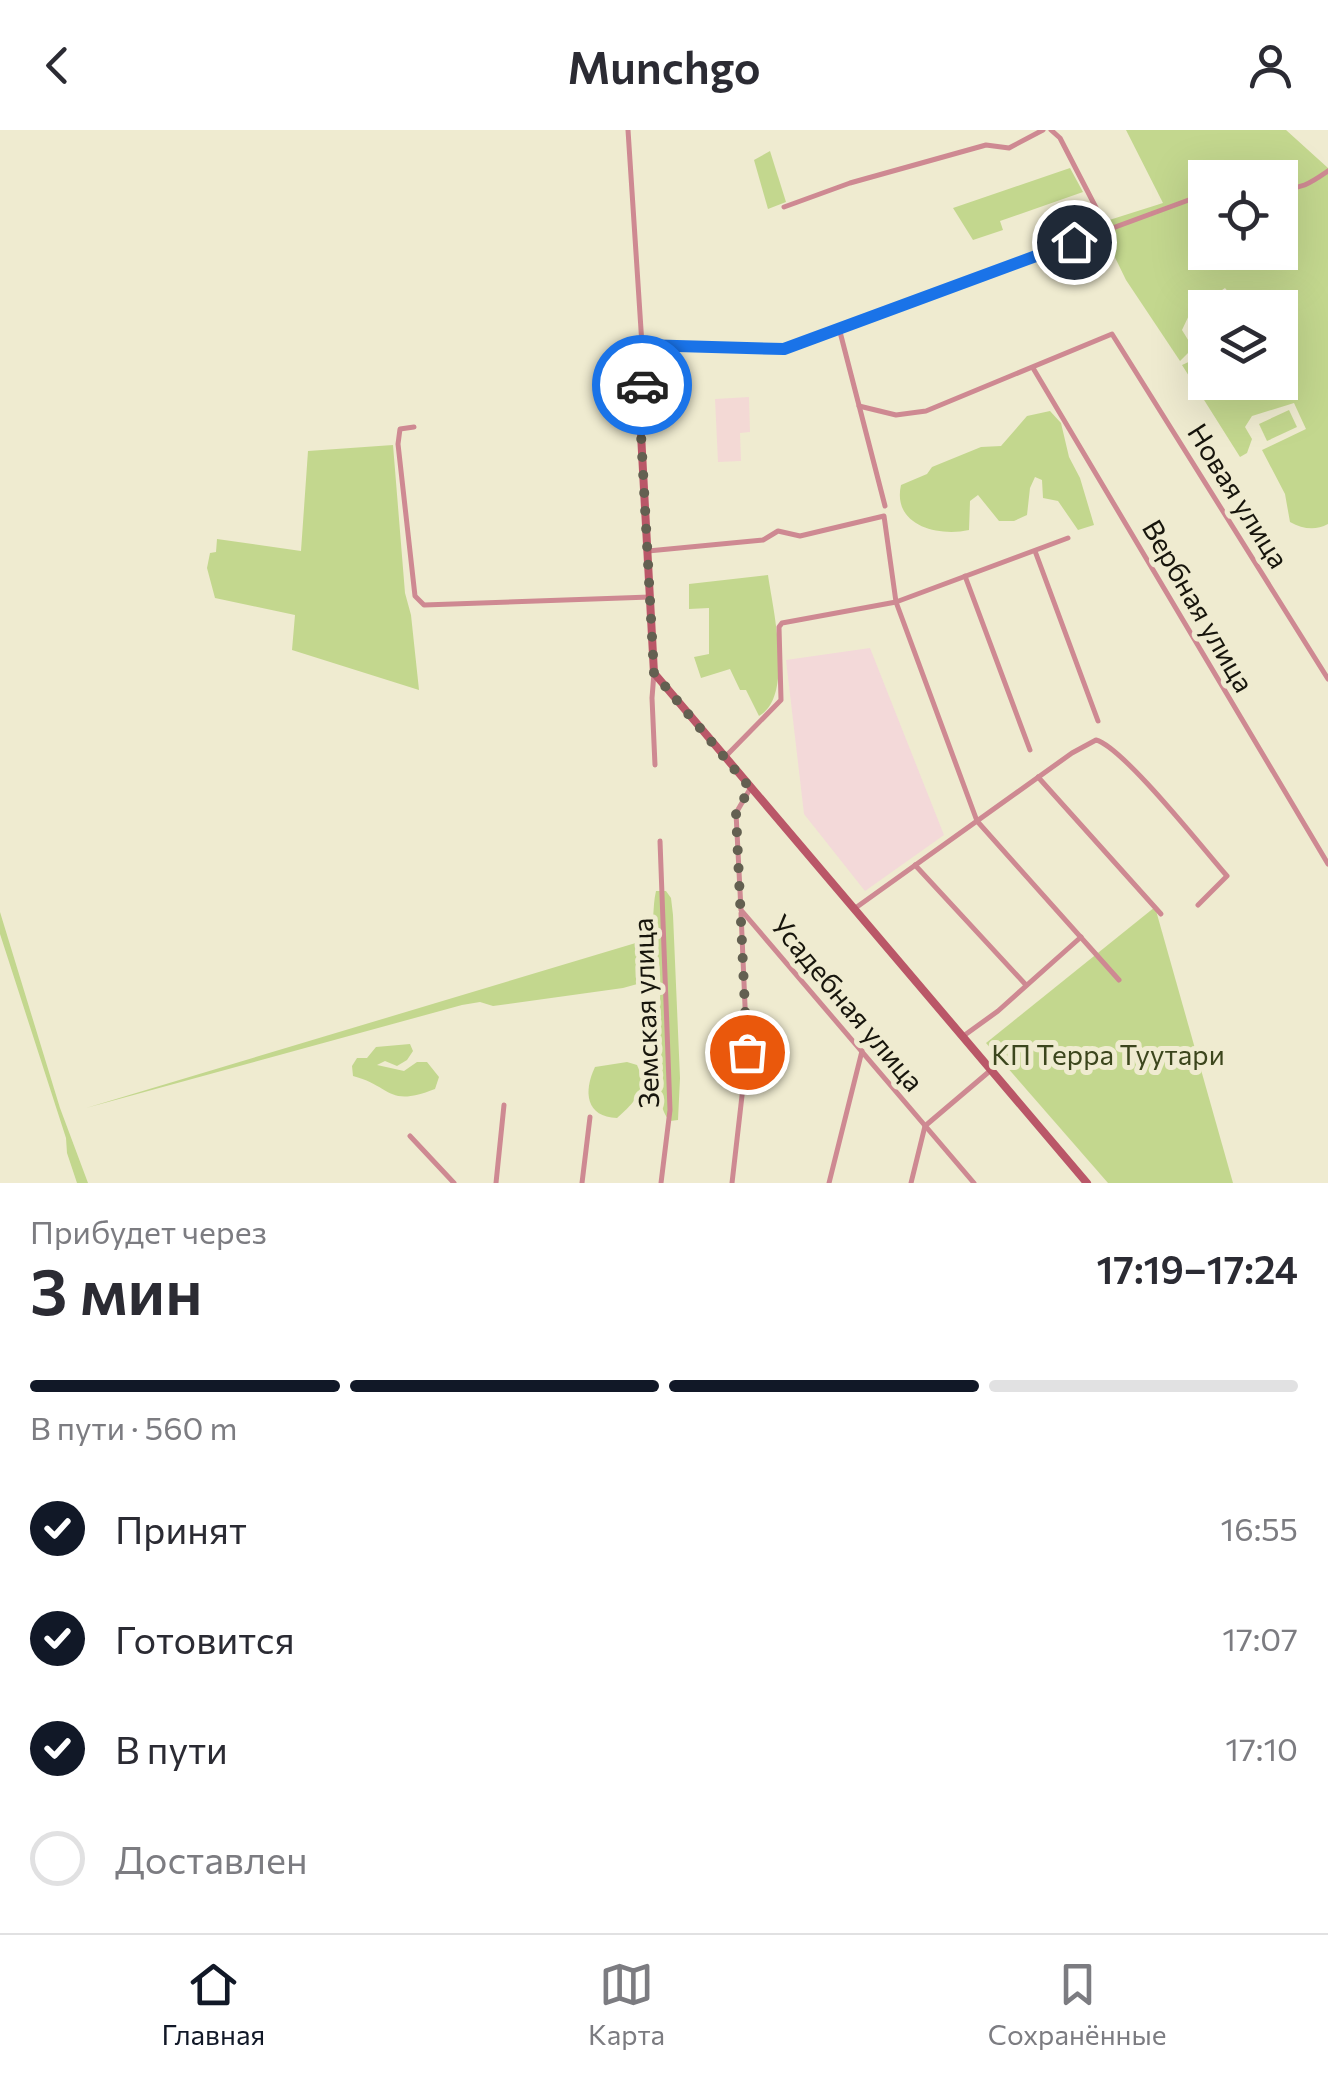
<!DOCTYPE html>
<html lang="ru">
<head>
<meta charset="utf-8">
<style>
  body { margin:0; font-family:Commissioner,sans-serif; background:#f2f2f3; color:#2b2b33; height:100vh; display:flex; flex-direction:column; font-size:38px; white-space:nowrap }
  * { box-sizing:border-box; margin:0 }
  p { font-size:32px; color:#7c7c81 }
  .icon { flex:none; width:55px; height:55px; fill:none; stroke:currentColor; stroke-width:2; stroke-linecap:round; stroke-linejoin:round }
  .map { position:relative; height:1053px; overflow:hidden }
  .sheet { display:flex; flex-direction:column; background:#fff; flex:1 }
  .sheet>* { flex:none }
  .controls { position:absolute; left:1188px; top:30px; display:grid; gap:20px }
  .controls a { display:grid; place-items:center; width:110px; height:110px; border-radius:0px; background:#fff; box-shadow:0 10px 40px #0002; font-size:50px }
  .pin { position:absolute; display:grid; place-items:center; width:85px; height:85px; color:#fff; margin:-42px; border:5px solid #fff; border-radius:50%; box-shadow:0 2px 10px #0007 }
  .courier { position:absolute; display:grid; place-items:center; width:100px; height:100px; margin:-50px; border:8px solid #1a73e8; border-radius:50%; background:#fff; color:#222; box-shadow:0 2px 12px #0007 }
  .summary em { font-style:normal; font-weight:600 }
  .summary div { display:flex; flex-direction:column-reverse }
  .summary { display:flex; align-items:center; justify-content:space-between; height:170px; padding:0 30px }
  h1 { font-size:65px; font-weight:600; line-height:75px }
  .bar { display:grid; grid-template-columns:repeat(4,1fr); gap:15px 10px; align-content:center; height:120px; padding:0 30px }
  .bar i { height:12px; border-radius:8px; background:#e1e1e2 }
  .bar .on { background:#111827 }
  .bar p { grid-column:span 4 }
  ol { padding:0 30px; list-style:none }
  li { display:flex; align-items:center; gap:30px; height:110px }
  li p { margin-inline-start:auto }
  li .icon { padding:10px; border-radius:50%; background:#111827; color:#fff; stroke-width:4 }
  li:last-child { color:#7c7c81 }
  li i { width:55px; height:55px; border:5px solid #e1e1e2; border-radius:50% }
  header { display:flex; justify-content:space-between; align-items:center; height:130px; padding:0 30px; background:#fff; font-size:45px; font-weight:600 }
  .tabs { display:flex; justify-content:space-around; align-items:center; height:140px; border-top:2px solid #e1e1e2; background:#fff; font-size:28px; color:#7c7c81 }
  .tabs a { display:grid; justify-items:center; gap:5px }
  .tabs .on { color:#111827 }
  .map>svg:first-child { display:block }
</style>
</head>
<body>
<header><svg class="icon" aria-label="back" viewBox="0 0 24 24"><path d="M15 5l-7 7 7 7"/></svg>Munchgo<svg class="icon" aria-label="person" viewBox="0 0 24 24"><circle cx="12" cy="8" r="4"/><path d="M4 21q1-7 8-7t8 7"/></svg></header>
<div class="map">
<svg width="1328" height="1053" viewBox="0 0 1328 1053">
  <rect width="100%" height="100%" fill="#efebd0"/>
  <!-- industrial -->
  <path fill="#f3d9d5" d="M749 267 750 302 740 303 741 331 718 332 715 269Z"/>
  <!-- education -->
  <path fill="#f3d9d9" d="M870 518 944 705 865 761 804 684 786 530Z"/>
  <!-- green -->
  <g fill="#c3d78e" fill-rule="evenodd">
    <path d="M1126 0H1286L1328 38V394C1315 401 1303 399 1290 392L1285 364 1262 320 1306 299 1294 273 1252 286 1245 297 1252 309 1247 323 1240 327 1182 235 1195 229 1205 230V252H1280V178L1235 177 1237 172 1225 158 1191 181 1182 200 1193 218 1180 231 1126 150 1106 109 1058 125 1049 116 1052 112 1103 92 1163 73ZM1205 48H1280V122H1205Z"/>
    <path d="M770 21 786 72 768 79 754 30Z"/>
    <path d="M1070 38 1083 62 1000 91 1003 100 973 110 953 78Z"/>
    <path d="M1289 280 1297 297 1267 311 1259 294Z"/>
    <path d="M1050 281 1061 293 1069 327 1080 348 1094 395 1078 400 1058 371 1043 368 1042 350 1035 347 1030 358 1027 385 1014 391H999L978 365 970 371 969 400C937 407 892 395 901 355L927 344 932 337 981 317 1001 316 1027 286Z"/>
    <path d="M393 315 405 463 411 485 419 560 292 520 295 485 215 468 207 438 210 423 216 422 217 409 301 421 308 321Z"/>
    <path d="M768 445C773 480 794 567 759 586L746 560H740L730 539 701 548 694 527 709 524V478L689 479V454Z"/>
    <path d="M656 761H666L671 768 673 785 680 948 678 990 670 991C645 966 667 866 658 827L641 831V853L623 858 493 876 480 872 462 875 86 978 649 809C655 793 652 778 656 761Z"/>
    <path d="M1155 777 1233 1053H1108L986 913Z"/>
    <path d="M0 782 60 978 88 1053H77L67 1023 66 1008 0 804Z"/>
    <path d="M410 914 413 921 407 930 397 936 385 931 377 935 404 941 417 932H427L439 947 435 959C387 978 392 956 353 946L352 936 357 928H367L376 917Z"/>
    <path d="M627 932 637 935C648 959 635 972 617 988 586 987 583 962 595 937Z"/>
  </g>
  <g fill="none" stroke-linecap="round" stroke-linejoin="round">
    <!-- street -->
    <g stroke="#ce8992" stroke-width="5">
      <path d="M628 0 642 215 784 219 1205 64"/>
      <path d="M1051 0 1060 8 1107 99"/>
      <path d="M1280 57C1300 61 1312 52 1328 41"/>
      <path d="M784 77 850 53 986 15 1009 18 1043 0"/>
      <path d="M839 198 885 376"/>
      <path d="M1033 238 1328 734"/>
      <path d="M859 276 896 285 926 281 1112 204 1328 549"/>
      <path d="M414 297 400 299 398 314 415 466 424 475 650 467"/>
      <path d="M648 421 763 410 778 401 800 406 884 386 896 472 977 691 1119 850"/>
      <path d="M1035 421 1098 591"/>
      <path d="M965 446 1030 620"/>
      <path d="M654 543 652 568 655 635"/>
      <path d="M725 627 781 570 779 497 782 493 896 472 1068 408"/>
      <path d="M1038 647 1161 784"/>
      <path d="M750 659 736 683 741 780 974 1053"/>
      <path d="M660 711 670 980 661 1053"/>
      <path d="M915 735 1026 855"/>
      <path d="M854 779 1072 623 1096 610C1123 617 1204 720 1227 746L1198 775"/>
      <path d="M962 907 998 881 1081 807"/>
      <path d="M925 996 991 940"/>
      <path d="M410 1006 454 1053"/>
      <path d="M496 1053 504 975"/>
      <path d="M582 1053 590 987"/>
      <path d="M732 1053 747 922 741 783"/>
      <path d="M829 1053 862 921"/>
      <path d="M911 1053 925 996"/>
    </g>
    <!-- secondary -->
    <path stroke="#ba5768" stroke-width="8" d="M642 215 641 304 654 543 1087 1053"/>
  </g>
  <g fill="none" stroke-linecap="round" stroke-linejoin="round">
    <!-- done -->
    <path stroke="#636051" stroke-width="10" stroke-dasharray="0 18" d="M642 255 641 304 654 543 750 658 736 683 747 922"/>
    <!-- route -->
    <path stroke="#1a73e8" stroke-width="12" d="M642 255V215L784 219 1074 112"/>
  </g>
  <g text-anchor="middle" stroke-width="10" stroke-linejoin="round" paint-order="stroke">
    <!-- street labels -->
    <g font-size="28" fill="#17150c" stroke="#efebd0">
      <text transform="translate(1238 366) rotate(58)" y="10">Новая улица</text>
      <text transform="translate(1198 476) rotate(60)" y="10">Вербная улица</text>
      <text transform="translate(847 873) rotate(50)" y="10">Усадебная улица</text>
      <text transform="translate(646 883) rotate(-92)" y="10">Земская улица</text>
    </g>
    <!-- park labels -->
    <g font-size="28" fill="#3c461d" stroke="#efebd0">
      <text x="1108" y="935">КП Терра Туутари</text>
    </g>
  </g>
</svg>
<div class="controls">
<a><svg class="icon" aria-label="locate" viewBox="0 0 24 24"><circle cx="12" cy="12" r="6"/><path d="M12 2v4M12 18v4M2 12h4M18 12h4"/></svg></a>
<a><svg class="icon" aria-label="layers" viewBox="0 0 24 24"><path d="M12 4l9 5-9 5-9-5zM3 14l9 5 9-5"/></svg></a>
</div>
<div class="pin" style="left:747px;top:922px;background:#ea580c"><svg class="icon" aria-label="bag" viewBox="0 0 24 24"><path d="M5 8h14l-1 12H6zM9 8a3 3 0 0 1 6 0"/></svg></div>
<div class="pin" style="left:1074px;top:112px;background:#1f2937"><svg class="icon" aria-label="home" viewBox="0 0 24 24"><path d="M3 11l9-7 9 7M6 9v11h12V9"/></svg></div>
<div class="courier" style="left:642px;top:255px"><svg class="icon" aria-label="car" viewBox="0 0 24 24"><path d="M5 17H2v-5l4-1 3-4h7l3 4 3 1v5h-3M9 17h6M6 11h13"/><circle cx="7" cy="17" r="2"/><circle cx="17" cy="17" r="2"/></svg></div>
</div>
<section class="sheet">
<div class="summary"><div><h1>3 мин</h1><p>Прибудет через</p></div><em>17:19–17:24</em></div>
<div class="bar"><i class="on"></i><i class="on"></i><i class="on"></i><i></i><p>В пути · 560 m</p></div>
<ol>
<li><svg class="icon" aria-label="check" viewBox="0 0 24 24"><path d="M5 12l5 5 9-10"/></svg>Принят<p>16:55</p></li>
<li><svg class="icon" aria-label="check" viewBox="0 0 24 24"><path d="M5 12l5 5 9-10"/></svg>Готовится<p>17:07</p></li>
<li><svg class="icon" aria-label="check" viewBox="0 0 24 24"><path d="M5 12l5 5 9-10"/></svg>В пути<p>17:10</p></li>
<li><i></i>Доставлен</li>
</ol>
</section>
<nav class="tabs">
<a class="on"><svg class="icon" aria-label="home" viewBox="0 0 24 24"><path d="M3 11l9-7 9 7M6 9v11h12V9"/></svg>Главная</a>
<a><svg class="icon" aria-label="map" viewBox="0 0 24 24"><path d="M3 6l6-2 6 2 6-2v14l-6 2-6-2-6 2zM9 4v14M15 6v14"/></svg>Карта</a>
<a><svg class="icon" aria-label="saved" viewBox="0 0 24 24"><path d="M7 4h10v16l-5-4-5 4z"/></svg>Сохранённые</a>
</nav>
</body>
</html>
